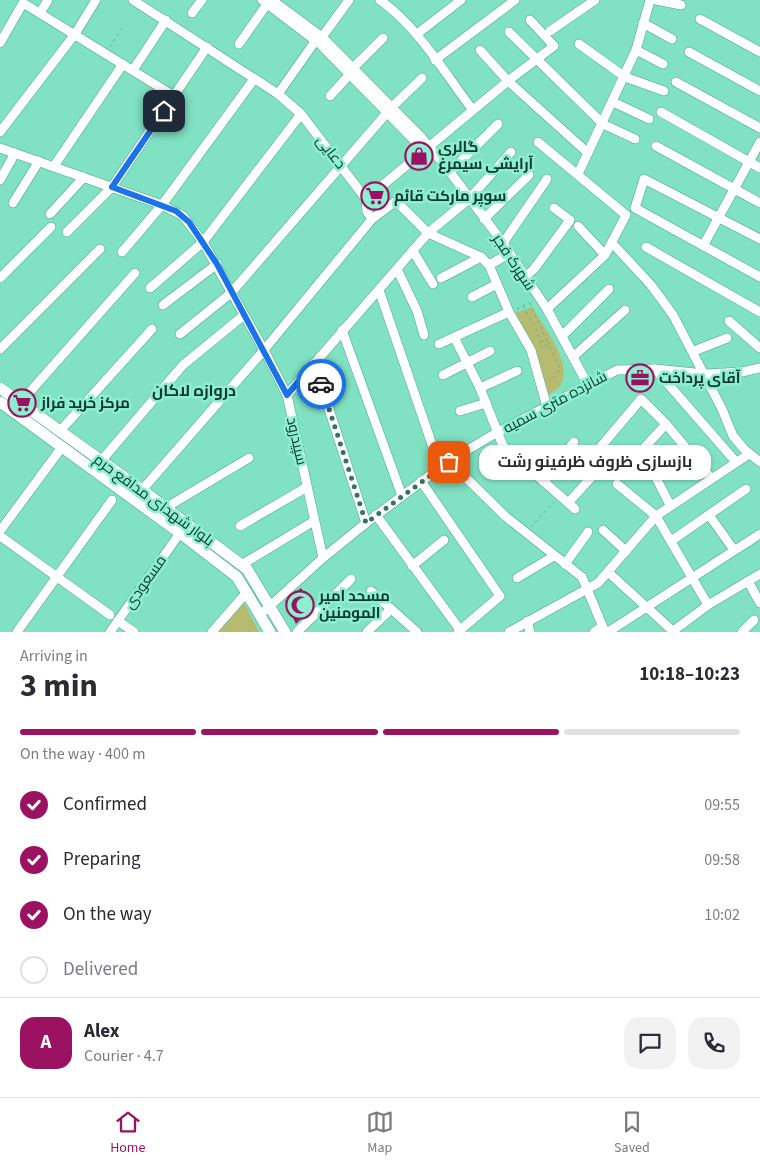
<!DOCTYPE html>
<html lang="en">
<head>
<meta charset="utf-8">
<style>
  body { margin:0; font-family:"Source Sans 3",Cairo,sans-serif; background:#f2f2f3; color:#2b2b33; height:100vh; display:flex; flex-direction:column; font-size:19px; white-space:nowrap }
  * { box-sizing:border-box; margin:0 }
  p { font-size:16px; color:#7c7c81 }
  .icon { flex:none; width:28px; height:28px; fill:none; stroke:currentColor; stroke-width:2; stroke-linecap:round; stroke-linejoin:round }
  .map { position:relative; height:632px; overflow:hidden }
  .side { display:flex; flex-direction:column; background:#fff; flex:1 }
  .side>* { flex:none }
  .pin { position:absolute; display:grid; place-items:center; width:42px; height:42px; color:#fff; margin:-21px; border-radius:10px; box-shadow:0 2px 8px #0006 }
  .courier { position:absolute; display:grid; place-items:center; width:50px; height:50px; margin:-25px; border:4px solid #1a73e8; border-radius:50%; background:#fff; color:#222; box-shadow:0 1px 6px #0007 }
  .bubble { position:absolute; height:35px; border-radius:15px; background:#fff; box-shadow:0 1px 4px #0004; font-size:16px; font-weight:700; line-height:35px; text-align:center }
  .summary em { font-style:normal; font-weight:700 }
  .summary div { display:flex; flex-direction:column-reverse }
  .summary { display:flex; align-items:center; justify-content:space-between; height:85px; padding:0 20px }
  h1 { font-size:32px; font-weight:700; line-height:38px }
  .bar { display:grid; grid-template-columns:repeat(4,1fr); gap:8px 5px; align-content:center; height:60px; padding:0 20px }
  .bar i { height:6px; border-radius:4px; background:#e1e1e2 }
  .bar .current { background:#9b1263 }
  .bar p { grid-column:span 4 }
  .line { display:flex; align-items:center; gap:12px; padding:0 20px; border-top:1px solid #e1e1e2 }
  .line div { flex:1 }
  .round { display:grid; place-items:center; flex:none; width:52px; height:52px; border-radius:15px; background:#f2f2f3 }
  ol { padding:0 20px; list-style:none }
  li { display:flex; align-items:center; gap:15px; height:55px }
  li p { margin-inline-start:auto }
  li .icon { padding:5px; border-radius:50%; background:#9b1263; color:#fff; stroke-width:4 }
  li:last-child { color:#7c7c81 }
  li i { width:28px; height:28px; border:2px solid #e1e1e2; border-radius:50% }
  .menu { display:flex; justify-content:space-around; align-items:center; height:70px; border-top:1px solid #e1e1e2; background:#fff; font-size:14px; color:#7c7c81 }
  .menu a { display:grid; justify-items:center; gap:2px }
  .menu .current { color:#9b1263 }
  .map>svg:first-child { display:block }
</style>
</head>
<body>
<div class="map">
<svg width="760" height="632" viewBox="0 0 760 632">
  <rect width="100%" height="100%" fill="#80e1c3"/>
  <!-- green -->
  <g fill="#b7bb6f">
    <path d="M532 307C546 331 588 381 545 396L513 314Z"/>
    <path d="M244 603 259 632H217Z"/>
  </g>
  <!-- building -->
  <path fill="#922060" d="M301 588 314 606 296 624 285 601Z"/>
  <g fill="none" stroke-linecap="round" stroke-linejoin="round">
    <!-- minor casing -->
    <g stroke="#43a68a" stroke-width="10">
      <g id="minor">
        <path d="M133 0 278 94 301 114 366 199 367 212 372 219 264 350 142 490"/>
        <path d="M262 0 321 45 416 142 428 148"/>
        <path d="M272 0 322 37 422 138 450 172 503 243 547 309 588 385"/>
        <path d="M380 0C418 27 444 72 472 109"/>
        <path d="M656 0 681 5"/>
        <path d="M40 13 48 0"/>
        <path d="M192 13 202 0"/>
        <path d="M700 19 760 52"/>
        <path d="M643 23 672 39"/>
        <path d="M550 31 595 0"/>
        <path d="M509 32 603 124 635 139"/>
        <path d="M417 34 461 0"/>
        <path d="M322 37 349 0"/>
        <path d="M0 43 23 3 174 96"/>
        <path d="M239 44 267 4"/>
        <path d="M579 44 625 77 664 91"/>
        <path d="M480 50 508 81 588 153"/>
        <path d="M636 50 663 64"/>
        <path d="M689 52 760 91"/>
        <path d="M435 60 515 0"/>
        <path d="M353 68 383 38"/>
        <path d="M133 70 166 20"/>
        <path d="M676 82 760 128"/>
        <path d="M278 94 316 40"/>
        <path d="M330 96 350 74"/>
        <path d="M613 102 649 119"/>
        <path d="M661 112 760 168"/>
        <path d="M0 132 75 34 96 0"/>
        <path d="M538 142 626 215 605 255 547 309"/>
        <path d="M656 146 760 203"/>
        <path d="M0 148 162 205 183 216 203 242 264 350 287 395 323 558"/>
        <path d="M54 166 123 64"/>
        <path d="M450 172 498 124"/>
        <path d="M578 174 636 50 650 0"/>
        <path d="M0 180 15 153"/>
        <path d="M366 199 508 81 554 46 530 20"/>
        <path d="M13 203 39 161"/>
        <path d="M50 214 84 177"/>
        <path d="M372 219 396 201 428 233 481 257 489 265 509 312 531 350 547 407"/>
        <path d="M484 219 529 175"/>
        <path d="M578 226 605 255"/>
        <path d="M67 232 112 187 207 47"/>
        <path d="M760 239 644 179 635 208 760 277"/>
        <path d="M503 243 547 179"/>
        <path d="M613 244 651 285 673 315 722 409 733 436 744 449 760 462"/>
        <path d="M703 246 760 142"/>
        <path d="M646 247 760 312"/>
        <path d="M413 251 433 284"/>
        <path d="M122 252 162 205 254 79"/>
        <path d="M489 265 510 253"/>
        <path d="M397 269 417 311 424 335"/>
        <path d="M525 277 534 269 570 220 554 208"/>
        <path d="M0 278 51 227"/>
        <path d="M441 278 481 257"/>
        <path d="M150 288 203 242 301 114"/>
        <path d="M379 290 440 468"/>
        <path d="M472 297 497 284"/>
        <path d="M163 305 217 264"/>
        <path d="M729 321 760 348"/>
        <path d="M342 330 402 496"/>
        <path d="M180 334 231 293 392 107 422 78"/>
        <path d="M562 336 609 289"/>
        <path d="M454 337 480 388 503 446 575 509"/>
        <path d="M439 344 509 312"/>
        <path d="M0 349 100 249"/>
        <path d="M694 351 727 338"/>
        <path d="M574 356 625 310"/>
        <path d="M314 363 366 523"/>
        <path d="M655 369 736 462"/>
        <path d="M443 375 490 351"/>
        <path d="M480 388 517 371"/>
        <path d="M287 395 428 233 469 199 511 152"/>
        <path d="M20 403 135 273"/>
        <path d="M460 411 486 403"/>
        <path d="M60 431 152 329"/>
        <path d="M598 450 641 399 666 424 711 478"/>
        <path d="M101 461 183 365 244 315"/>
        <path d="M449 461 505 516 582 577 605 632"/>
        <path d="M624 470 666 424"/>
        <path d="M652 470 670 505"/>
        <path d="M421 481 500 596 458 632"/>
        <path d="M544 482 574 442"/>
        <path d="M617 484 656 516 708 605"/>
        <path d="M568 503 597 471"/>
        <path d="M165 508 249 458"/>
        <path d="M376 515 460 630"/>
        <path d="M709 515 734 550"/>
        <path d="M240 526 307 487"/>
        <path d="M603 530 626 551"/>
        <path d="M0 531 62 447"/>
        <path d="M0 536 110 615"/>
        <path d="M671 541 746 489"/>
        <path d="M565 564 588 532"/>
        <path d="M241 565 314 521"/>
        <path d="M412 566 444 540"/>
        <path d="M608 572 674 632"/>
        <path d="M517 578 554 556"/>
        <path d="M748 581 760 603"/>
        <path d="M371 591 417 632"/>
        <path d="M261 614 323 558 366 523 449 461 496 433 617 370 655 369 705 374 742 372 760 368"/>
        <path d="M118 621 134 632"/>
        <path d="M527 621 530 632"/>
        <path d="M673 631 708 605 760 574"/>
        <path d="M17 632 112 500"/>
        <path d="M110 632 180 533"/>
        <path d="M212 632 247 592"/>
        <path d="M297 632 351 579"/>
        <path d="M367 632 391 609"/>
        <path d="M509 632 598 583 656 516 749 454"/>
        <path d="M594 632 602 626"/>
        <path d="M608 632 760 534"/>
        <path d="M742 632 754 620"/>
      </g>
    </g>
    <!-- major casing -->
    <g stroke="#43a68a" stroke-width="12">
      <g id="major">
        <path d="M0 388 142 490 247 569 285 632"/>
        <path d="M0 402 180 533 237 577 270 632"/>
      </g>
    </g>
    <!-- path -->
    <g stroke="#5bab92" stroke-width="1" stroke-dasharray="2.5 4" stroke-linecap="butt">
      <path d="M110 47 121 29"/>
      <path d="M530 303 547 341"/>
      <path d="M523 306 537 331 540 344"/>
      <path d="M517 309 529 303"/>
      <path d="M548 345 543 348 540 344 543 341H547L560 368 555 377 549 379"/>
      <path d="M531 527 554 502"/>
    </g>
    <!-- minor -->
    <use href="#minor" stroke="#fff" stroke-width="9"/>
    <!-- major -->
    <use href="#major" stroke="#fff" stroke-width="11"/>
  </g>
  <g fill="none" stroke-linecap="round" stroke-linejoin="round">
    <!-- done -->
    <path stroke="#357361" stroke-width="5" stroke-dasharray="0 9" d="M321 384 366 523 449 462"/>
    <!-- route -->
    <path stroke="#1a73e8" stroke-width="6" d="M164 111 112 187 176 211 189 222 217 264 287 395 314 363 321 384"/>
  </g>
  <!-- icons -->
  <defs>
    <g id="shop-ring" transform="scale(1.4375)"><circle r="9.5" fill="#8deed0" stroke="#9b1263" stroke-width="1.5"/><path d="M-5-2.5h2.3a2.7 3.5 0 0 1 5.4 0H5L5.5 6h-11ZM-1.5-2.5h3a1.5 2.3 0 0 0-3 0Z" fill="#9b1263"/></g>
    <g id="supermarket-ring" transform="scale(1.4375)"><circle r="9.5" fill="#8deed0" stroke="#9b1263" stroke-width="1.5"/><path d="M-6-5.5h2.5l.6 2H6L4.5 2H-2.5L-4.4-4H-6ZM-1.5 3.2a1.3 1.3 0 1 0 .1 0ZM3 3.2a1.3 1.3 0 1 0 .1 0Z" fill="#9b1263"/></g>
    <g id="office-ring" transform="scale(1.4375)"><circle r="9.5" fill="#8deed0" stroke="#9b1263" stroke-width="1.5"/><path d="M-6-3h4V-5.5h4V-3h4V5H-6ZM-1-4.5V-3h2v-1.5ZM-6 0V1H6V0Z" fill="#9b1263"/></g>
    <g id="mosque-ring" transform="scale(1.4375)"><circle r="9.5" fill="#8deed0" stroke="#9b1263" stroke-width="1.5"/><path d="M3.5-4.9A6 6 0 1 0 3.5 4.9A5 5 0 1 1 3.5-4.9Z" fill="#9b1263"/></g>
  </defs>
  <g fill-rule="evenodd">
    <use href="#shop-ring" x="419" y="156"/>
    <use href="#supermarket-ring" x="375" y="196"/>
    <use href="#office-ring" x="640" y="378"/>
    <use href="#supermarket-ring" x="22" y="403"/>
    <use href="#mosque-ring" x="300" y="605"/>
  </g>
  <g text-anchor="middle" stroke-width="5" stroke-linejoin="round" paint-order="stroke">
    <!-- poi labels -->
    <g font-size="15" font-weight="bold" fill="#0c382c" stroke="#8deed0" text-anchor="start">
      <text x="438" y="152">گالری<tspan x="438" dy="17">آرایشی سیمرغ</tspan></text>
      <text x="394" y="201">سوپر مارکت قائم</text>
      <text x="659" y="383">آقای پرداخت</text>
      <text x="41" y="408">مرکز خرید فراز</text>
      <text x="319" y="601">مسحد امیر<tspan x="319" dy="17">المومنین</tspan></text>
    </g>
    <!-- street labels -->
    <g font-size="15" fill="#0c382c" stroke="#8deed0">
      <text transform="translate(331 152) rotate(52)" y="5">دعایی</text>
      <text transform="translate(514 262) rotate(56)" y="5">شهرک فجر</text>
      <text transform="translate(555 402) rotate(-28)" y="5">شانزده متری سمیه</text>
      <text transform="translate(297 441) rotate(77)" y="5">سپیدرود</text>
      <text transform="translate(154 500) rotate(36)" y="5">بلوار شهدای مدافع حرم</text>
      <text transform="translate(145 582) rotate(-55)" y="5">مسعودی</text>
    </g>
    <!-- neighbourhood labels -->
    <g font-size="16" font-weight="bold" fill="#0c382c" stroke="#8deed0">
      <text x="194" y="396">دروازه لاکان</text>
    </g>
  </g>
</svg>
<div class="pin" style="left:449px;top:462px;background:#ea580c"><svg class="icon" aria-label="bag" viewBox="0 0 24 24"><path d="M5 8h14l-1 12H6zM9 8a3 3 0 0 1 6 0"/></svg></div>
<div class="pin" style="left:164px;top:111px;background:#1f2937"><svg class="icon" aria-label="home" viewBox="0 0 24 24"><path d="M3 11l9-7 9 7M6 9v11h12V9"/></svg></div>
<div class="courier" style="left:321px;top:384px"><svg class="icon" aria-label="car" viewBox="0 0 24 24"><path d="M5 17H2v-5l4-1 3-4h7l3 4 3 1v5h-3M9 17h6M6 11h13"/><circle cx="7" cy="17" r="2"/><circle cx="17" cy="17" r="2"/></svg></div>
<div class="bubble" style="left:479px;top:445px;width:232px">بازسازی ظروف ظرفینو رشت</div>
</div>
<section class="side">
<div class="summary"><div><h1>3 min</h1><p>Arriving in</p></div><em>10:18–10:23</em></div>
<div class="bar"><i class="current"></i><i class="current"></i><i class="current"></i><i></i><p>On the way · 400 m</p></div>
<ol>
<li><svg class="icon" aria-label="check" viewBox="0 0 24 24"><path d="M5 12l5 5 9-10"/></svg>Confirmed<p>09:55</p></li>
<li><svg class="icon" aria-label="check" viewBox="0 0 24 24"><path d="M5 12l5 5 9-10"/></svg>Preparing<p>09:58</p></li>
<li><svg class="icon" aria-label="check" viewBox="0 0 24 24"><path d="M5 12l5 5 9-10"/></svg>On the way<p>10:02</p></li>
<li><i></i>Delivered</li>
</ol>
<div class="line" style="height:90px"><b class="round" style="background:#9b1263;color:#fff">A</b><div><b>Alex</b><p>Courier · 4.7</p></div><a class="round"><svg class="icon" aria-label="chat" viewBox="0 0 24 24"><path d="M4 5h16v11H9l-5 4z"/></svg></a><a class="round"><svg class="icon" aria-label="phone" viewBox="0 0 24 24"><path d="M5 4h4l2 5-3 2q2 4 5 5l2-3 5 2v4C11 20 4 13 5 4z"/></svg></a></div>
</section>
<nav class="menu">
<a class="current"><svg class="icon" aria-label="home" viewBox="0 0 24 24"><path d="M3 11l9-7 9 7M6 9v11h12V9"/></svg>Home</a>
<a><svg class="icon" aria-label="map" viewBox="0 0 24 24"><path d="M3 6l6-2 6 2 6-2v14l-6 2-6-2-6 2zM9 4v14M15 6v14"/></svg>Map</a>
<a><svg class="icon" aria-label="saved" viewBox="0 0 24 24"><path d="M7 4h10v16l-5-4-5 4z"/></svg>Saved</a>
</nav>
</body>
</html>
